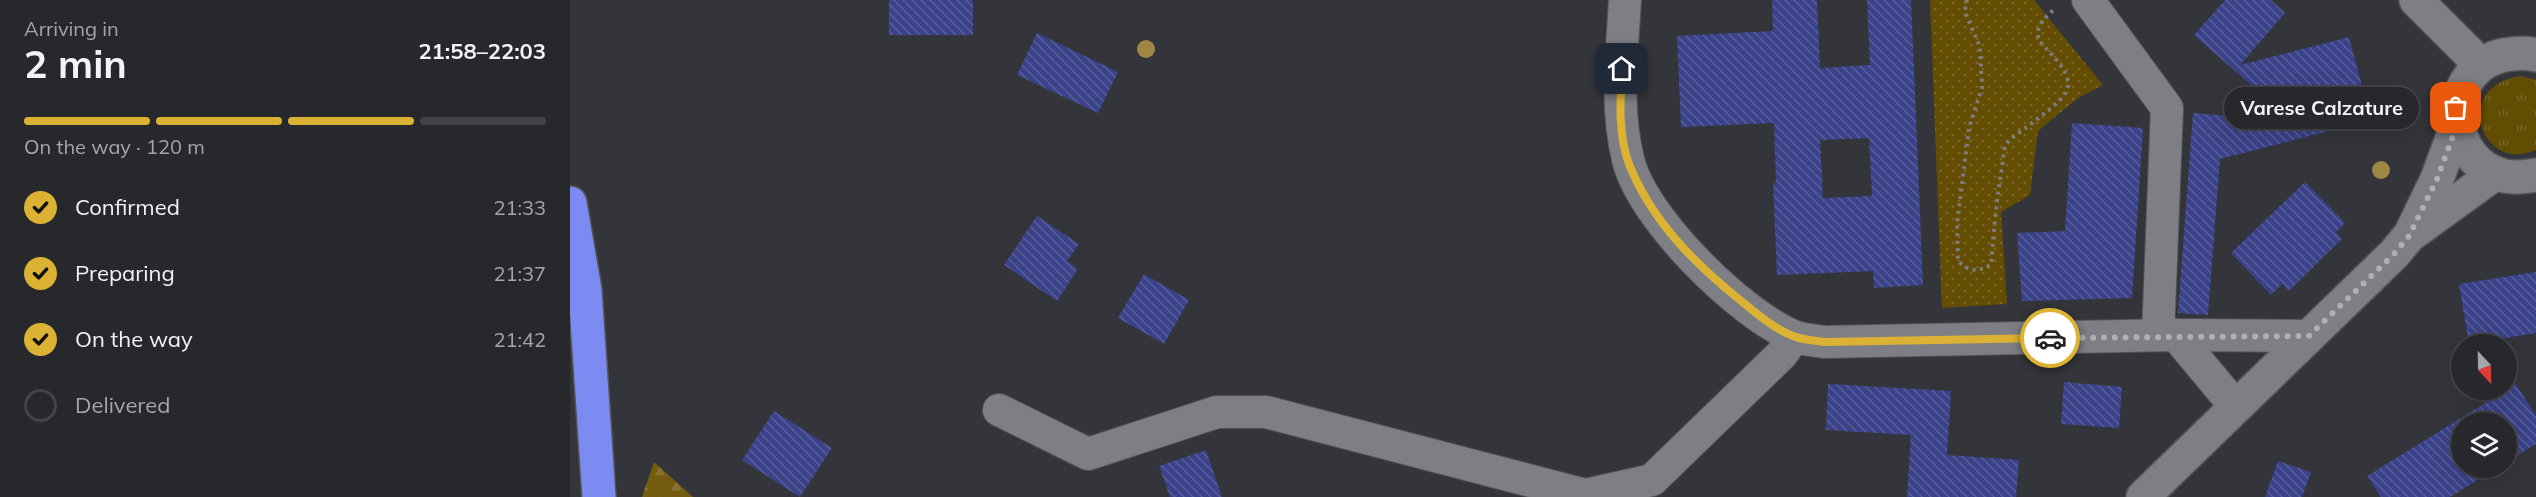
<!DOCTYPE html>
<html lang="en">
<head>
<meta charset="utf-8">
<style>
  body { margin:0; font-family:Mulish,sans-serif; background:#333438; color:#f1f3f6; height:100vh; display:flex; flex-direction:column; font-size:22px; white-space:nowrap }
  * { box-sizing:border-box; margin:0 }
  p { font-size:20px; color:#a4a6a9 }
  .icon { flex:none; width:33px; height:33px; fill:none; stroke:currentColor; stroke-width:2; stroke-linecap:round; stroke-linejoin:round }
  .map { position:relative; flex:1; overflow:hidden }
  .sheet { display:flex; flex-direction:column; background:#27282c; width:570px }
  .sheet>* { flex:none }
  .needle { width:39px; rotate:158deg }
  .buttons { position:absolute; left:1881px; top:334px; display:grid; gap:12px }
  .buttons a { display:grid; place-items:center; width:66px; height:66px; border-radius:50%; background:#27282c; box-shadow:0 6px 24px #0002,0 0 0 2px #434448; font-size:30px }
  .pin { position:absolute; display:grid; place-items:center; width:51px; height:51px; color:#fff; margin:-26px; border-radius:12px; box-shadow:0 3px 9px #0006 }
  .courier { position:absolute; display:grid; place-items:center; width:60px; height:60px; margin:-30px; border:4px solid #dbb233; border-radius:50%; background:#fff; color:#222; box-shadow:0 2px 8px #0007 }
  .bubble { position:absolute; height:42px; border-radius:21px; background:#27282c; box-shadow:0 6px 24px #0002,0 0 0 2px #434448; font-size:20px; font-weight:700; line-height:42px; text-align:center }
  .head em { font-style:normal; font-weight:700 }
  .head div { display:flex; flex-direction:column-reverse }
  .head { display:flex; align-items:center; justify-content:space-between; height:102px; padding:0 24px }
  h1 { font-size:39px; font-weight:700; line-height:45px }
  .bar { display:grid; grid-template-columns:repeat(4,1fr); gap:9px 6px; align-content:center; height:72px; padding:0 24px }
  .bar i { height:8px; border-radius:4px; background:#434448 }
  .bar .on { background:#dbb233 }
  .bar p { grid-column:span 4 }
  ol { padding:0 24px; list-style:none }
  li { display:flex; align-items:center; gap:18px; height:66px }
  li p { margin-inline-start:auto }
  li .icon { padding:6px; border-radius:50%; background:#dbb233; color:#111; stroke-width:4 }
  li:last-child { color:#a4a6a9 }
  li i { width:33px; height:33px; border:3px solid #434448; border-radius:50% }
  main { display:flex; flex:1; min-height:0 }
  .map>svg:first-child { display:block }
</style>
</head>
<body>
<main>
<section class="sheet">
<div class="head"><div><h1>2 min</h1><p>Arriving in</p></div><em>21:58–22:03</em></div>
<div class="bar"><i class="on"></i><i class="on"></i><i class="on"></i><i></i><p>On the way · 120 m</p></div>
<ol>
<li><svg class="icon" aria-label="check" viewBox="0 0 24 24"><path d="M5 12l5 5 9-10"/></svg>Confirmed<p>21:33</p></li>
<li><svg class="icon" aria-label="check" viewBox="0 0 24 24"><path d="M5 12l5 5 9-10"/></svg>Preparing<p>21:37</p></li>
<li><svg class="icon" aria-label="check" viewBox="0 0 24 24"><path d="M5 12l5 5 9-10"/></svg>On the way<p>21:42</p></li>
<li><i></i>Delivered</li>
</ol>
</section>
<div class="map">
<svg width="1966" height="497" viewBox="0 0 1966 497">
  <defs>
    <pattern id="grass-tufts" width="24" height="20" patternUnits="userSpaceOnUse" patternTransform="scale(1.5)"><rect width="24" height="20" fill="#624d03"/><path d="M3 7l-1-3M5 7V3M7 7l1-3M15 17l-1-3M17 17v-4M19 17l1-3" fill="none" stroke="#796728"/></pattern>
    <pattern id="forest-firs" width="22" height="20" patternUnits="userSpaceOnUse" patternTransform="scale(1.5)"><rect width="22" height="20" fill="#745c0e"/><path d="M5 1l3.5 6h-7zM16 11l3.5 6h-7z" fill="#887432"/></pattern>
    <pattern id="park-dots" width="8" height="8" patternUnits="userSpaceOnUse" patternTransform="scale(1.5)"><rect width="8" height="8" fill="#624d03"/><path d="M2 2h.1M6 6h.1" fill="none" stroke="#796728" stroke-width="1.8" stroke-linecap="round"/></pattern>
    <pattern id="building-back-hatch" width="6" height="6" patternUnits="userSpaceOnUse" patternTransform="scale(1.5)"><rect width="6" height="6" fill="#3a4289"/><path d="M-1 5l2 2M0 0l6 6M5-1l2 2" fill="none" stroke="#575e9a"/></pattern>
  </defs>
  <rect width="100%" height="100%" fill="#34353a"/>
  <!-- grass -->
  <path fill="url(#grass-tufts)" d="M1952 76 1966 80V150C1910 175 1881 84 1952 76Z"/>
  <!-- forest -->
  <path fill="url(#forest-firs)" d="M84 462 123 497H72Z"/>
  <!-- park -->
  <path fill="url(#park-dots)" d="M1360 0H1464L1533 85 1508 98 1468 131 1460 195 1431 212 1437 304 1372 308Z"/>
  <!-- building -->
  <g fill="url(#building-back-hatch)" fill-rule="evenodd">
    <rect x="319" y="0" width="84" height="35"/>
    <path d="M1202 0H1247L1250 68 1300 65 1297 0H1341L1353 285 1304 288 1303 271 1207 275 1203 183H1206L1204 123 1111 127 1107 36 1203 31ZM1299 138 1302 196 1253 198 1250 140Z"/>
    <path d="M1655 0H1701L1715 13 1670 65 1779 37 1801 120 1650 159 1638 315 1608 313 1623 113 1662 116 1657 100 1689 92 1624 35Z"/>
    <path d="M467 33 548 72 528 113 447 75Z"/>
    <path d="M1502 123 1573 128 1562 298 1452 301 1447 233 1495 231Z"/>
    <path d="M1735 182 1775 223 1766 232 1772 239 1719 291 1712 284 1701 295 1661 253Z"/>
    <path d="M467 216 509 244 497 261 508 269 487 301 434 265Z"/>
    <path d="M1966 272V333L1899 344 1889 284Z"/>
    <path d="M574 274 619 300 594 344 548 318Z"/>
    <path d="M1494 382 1552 387 1549 428 1491 424Z"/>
    <path d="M1258 384 1381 391 1377 455 1449 460 1446 497H1337L1341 435 1256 430Z"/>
    <path d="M1946 384 1966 416V444L1936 462V423H1892V468H1927L1880 497H1811L1797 476Z"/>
    <path d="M204 411 262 448 230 497 172 460Z"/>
    <path d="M636 450 652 497H600L589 466Z"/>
    <path d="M1708 461 1741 472 1732 497H1695Z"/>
  </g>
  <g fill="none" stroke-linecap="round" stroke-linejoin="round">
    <!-- street casing -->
    <g stroke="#545458" stroke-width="34">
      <g id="street">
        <path d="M1055 0C1052 53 1045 107 1058 159 1071 217 1169 313 1223 336 1232 340 1244 340 1254 342L1606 335"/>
        <path d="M1518 0 1597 108 1588 335"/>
        <path d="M1666 407 1606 335 1739 336"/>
        <path d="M429 410 518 454 647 412H696L1015 495 1082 480 1212 354 1224 337"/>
      </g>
    </g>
    <!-- secondary casing -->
    <g stroke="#545458" stroke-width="36">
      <g id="secondary">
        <path d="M1846 0 1911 65"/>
        <path d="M1966 55C1956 52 1945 53 1934 55 1876 67 1872 151 1925 173 1938 179 1952 177 1966 175"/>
        <path d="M1840 235 1867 179 1887 125"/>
        <path d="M1573 497 1824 254 1839 236 1926 173"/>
      </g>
    </g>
    <!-- highway casing -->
    <g stroke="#545458" stroke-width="36">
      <path id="highway" d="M0 203 15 290 29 497"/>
    </g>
    <!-- path -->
    <path stroke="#7c7d81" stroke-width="4" stroke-dasharray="3 4.5" stroke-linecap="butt" d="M1398 0 1396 2 1395 12 1410 47 1412 88 1399 128 1387 224 1388 261C1400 272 1406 272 1421 265 1424 233 1426 200 1432 168 1433 162 1433 151 1436 145 1440 138 1450 132 1457 127 1503 91 1515 87 1469 41 1464 25 1476 18 1486 7"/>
    <!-- street -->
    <use href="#street" stroke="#7e7f84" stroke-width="32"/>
    <!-- secondary -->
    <use href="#secondary" stroke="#7e7f84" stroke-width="33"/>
    <!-- highway -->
    <use href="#highway" stroke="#7c8bf2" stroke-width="33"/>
  </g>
  <!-- trees -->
  <g fill="#9e8744">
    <circle cx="576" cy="49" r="9"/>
    <circle cx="1811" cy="170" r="9"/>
  </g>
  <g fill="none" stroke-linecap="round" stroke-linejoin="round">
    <!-- done -->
    <path stroke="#b0b0b4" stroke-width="6" stroke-dasharray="0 10.8" d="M1480 338 1739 336 1824 254 1839 236 1867 179 1887 125 1886 108"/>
    <!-- route -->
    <path stroke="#dbb233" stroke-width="8" d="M1052 69C1050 100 1048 135 1059 164 1081 220 1124 263 1170 300 1187 314 1203 328 1223 336 1232 340 1244 340 1254 342L1480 338"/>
  </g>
</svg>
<div class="buttons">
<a><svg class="needle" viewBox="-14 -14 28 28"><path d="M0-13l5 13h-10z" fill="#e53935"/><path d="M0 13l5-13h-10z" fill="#a4a6a9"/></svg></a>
<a><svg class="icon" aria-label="layers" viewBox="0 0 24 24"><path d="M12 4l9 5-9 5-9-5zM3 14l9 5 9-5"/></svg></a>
</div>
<div class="pin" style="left:1886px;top:108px;background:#ea580c"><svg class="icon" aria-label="bag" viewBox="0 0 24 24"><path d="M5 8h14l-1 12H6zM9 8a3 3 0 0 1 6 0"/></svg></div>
<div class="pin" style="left:1052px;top:69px;background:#1f2937"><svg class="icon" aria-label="home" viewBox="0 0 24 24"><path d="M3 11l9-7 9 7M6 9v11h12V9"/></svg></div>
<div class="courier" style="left:1480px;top:338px"><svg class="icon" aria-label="car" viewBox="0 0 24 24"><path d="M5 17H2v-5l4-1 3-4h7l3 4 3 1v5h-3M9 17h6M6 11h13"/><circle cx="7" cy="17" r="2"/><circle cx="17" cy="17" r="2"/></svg></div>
<div class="bubble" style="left:1654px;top:87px;width:195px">Varese Calzature</div>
</div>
</main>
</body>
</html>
